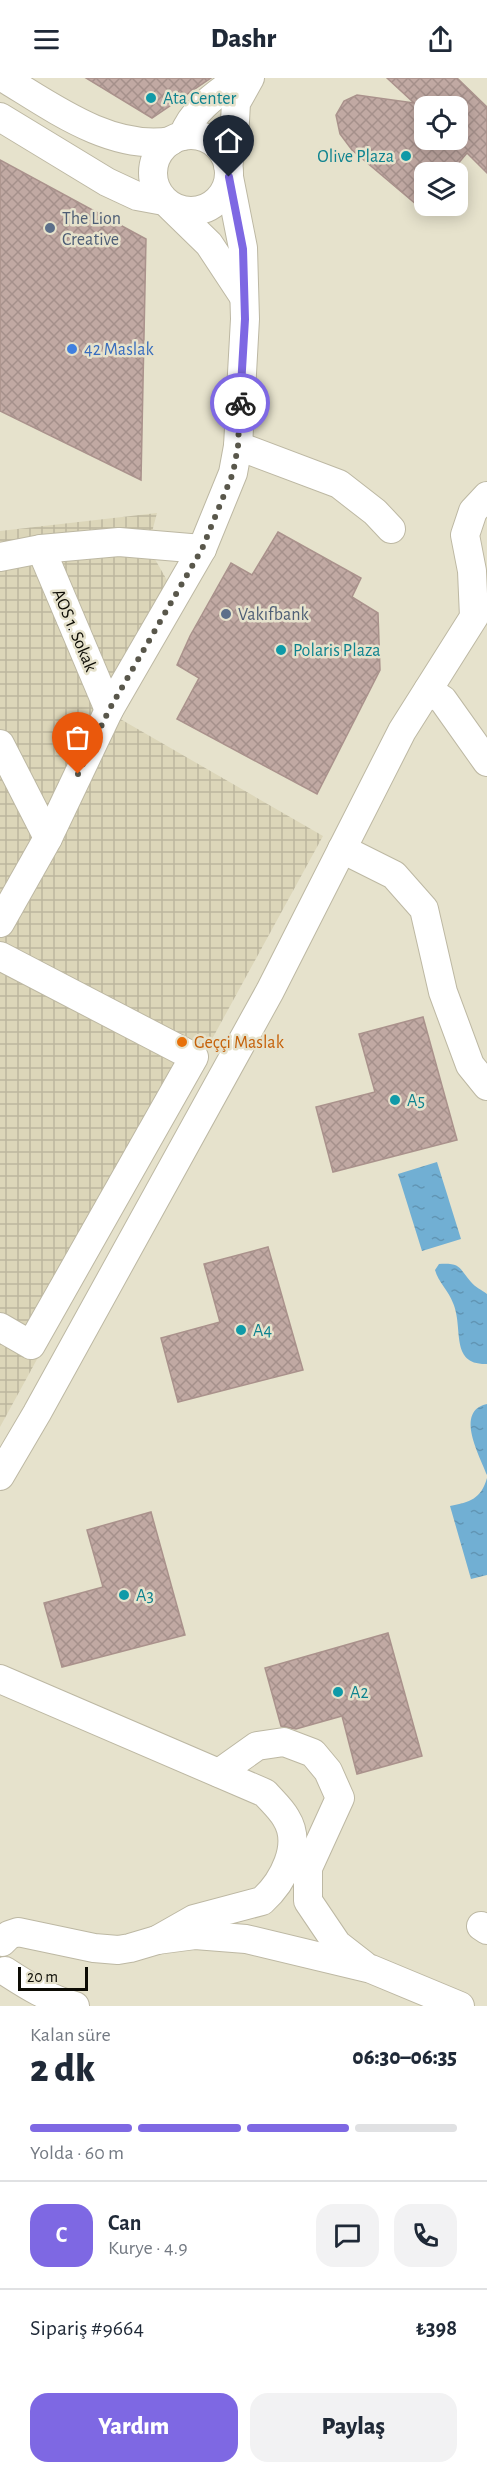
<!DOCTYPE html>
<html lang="tr">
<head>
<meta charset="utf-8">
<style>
  body { margin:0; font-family:"Alegreya Sans",sans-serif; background:#f2f2f3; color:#1f2937; height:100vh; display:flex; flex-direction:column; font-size:22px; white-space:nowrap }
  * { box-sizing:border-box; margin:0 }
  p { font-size:20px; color:#747a83 }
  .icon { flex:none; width:33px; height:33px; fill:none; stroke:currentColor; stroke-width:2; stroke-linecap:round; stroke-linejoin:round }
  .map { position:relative; height:1928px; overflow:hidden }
  .details { display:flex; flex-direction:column; background:#fff; flex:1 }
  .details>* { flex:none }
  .controls { position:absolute; left:414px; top:18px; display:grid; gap:12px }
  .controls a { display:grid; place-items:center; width:54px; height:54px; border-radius:12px; background:#fff; box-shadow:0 3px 15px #0003; font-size:30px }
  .scale { position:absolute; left:18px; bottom:15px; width:70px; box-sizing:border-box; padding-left:6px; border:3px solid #0d0c05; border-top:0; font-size:16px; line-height:21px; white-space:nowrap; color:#0d0c05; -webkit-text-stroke:4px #e6e2cc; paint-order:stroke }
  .pin { position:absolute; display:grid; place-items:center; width:51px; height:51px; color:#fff; margin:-62px -26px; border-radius:50% 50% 50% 0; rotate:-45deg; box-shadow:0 0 6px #0007 }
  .pin .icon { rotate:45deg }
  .courier { position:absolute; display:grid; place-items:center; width:60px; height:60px; margin:-30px; border:4px solid #7e68e3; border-radius:50%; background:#fff; color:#222; box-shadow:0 2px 8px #0007 }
  .summary em { font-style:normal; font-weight:800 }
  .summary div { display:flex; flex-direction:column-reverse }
  .summary { display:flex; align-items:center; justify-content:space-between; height:102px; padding:0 30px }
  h1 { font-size:39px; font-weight:800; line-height:45px }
  .bar { display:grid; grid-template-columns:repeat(4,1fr); gap:9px 6px; align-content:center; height:72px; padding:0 30px }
  .bar i { height:8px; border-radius:4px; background:#e0e1e3 }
  .bar .selected { background:#7e68e3 }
  .bar p { grid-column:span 4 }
  .line { display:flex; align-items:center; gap:15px; padding:0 30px; border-top:2px solid #e0e1e3 }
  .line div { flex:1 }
  .round { display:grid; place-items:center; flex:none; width:63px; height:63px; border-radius:18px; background:#f2f2f3 }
  .button { display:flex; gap:12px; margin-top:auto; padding:12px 30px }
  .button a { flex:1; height:69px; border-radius:18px; background:#7e68e3; color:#fff; font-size:24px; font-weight:800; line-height:69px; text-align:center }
  .button a+a { background:#f2f2f3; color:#1f2937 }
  header { display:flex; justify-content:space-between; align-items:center; height:78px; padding:0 30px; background:#fff; font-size:27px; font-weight:800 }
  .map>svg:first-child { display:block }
</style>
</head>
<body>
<header><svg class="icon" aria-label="menu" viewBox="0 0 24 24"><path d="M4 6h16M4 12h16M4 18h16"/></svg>Dashr<svg class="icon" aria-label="share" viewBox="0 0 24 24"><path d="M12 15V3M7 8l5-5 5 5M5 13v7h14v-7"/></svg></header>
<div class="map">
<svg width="487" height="1928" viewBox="0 0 487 1928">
  <defs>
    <pattern id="industrial-grid" width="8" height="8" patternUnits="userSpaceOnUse" patternTransform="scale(1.5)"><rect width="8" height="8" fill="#dcd6b9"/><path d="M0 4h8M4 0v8" fill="none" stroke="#bcb69e"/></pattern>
    <pattern id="water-ripples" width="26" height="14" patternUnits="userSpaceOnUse" patternTransform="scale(1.5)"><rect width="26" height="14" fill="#71afd3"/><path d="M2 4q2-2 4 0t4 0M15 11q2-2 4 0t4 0" fill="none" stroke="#6195b4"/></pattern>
    <pattern id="building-cross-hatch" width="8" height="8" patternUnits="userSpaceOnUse" patternTransform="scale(1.5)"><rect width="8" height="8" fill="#c1a9a3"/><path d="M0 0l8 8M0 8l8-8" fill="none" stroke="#a5908b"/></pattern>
  </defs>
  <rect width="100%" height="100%" fill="#e6e2cc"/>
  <!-- industrial -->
  <path fill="url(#industrial-grid)" d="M157 435 148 469 168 504 96 627 323 758 0 1349V453Z"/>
  <!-- water -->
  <g fill="url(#water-ripples)">
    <path d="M437 1084 461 1161 422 1173 398 1096Z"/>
    <path d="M439 1186C461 1185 458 1189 471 1204 475 1209 482 1212 487 1216V1286C449 1287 464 1250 453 1225 449 1213 438 1204 435 1192Z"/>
    <path d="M487 1326V1397C480 1378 454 1333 487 1326Z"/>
    <path d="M487 1400V1497L471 1501 450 1428C470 1424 481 1421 487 1400Z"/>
  </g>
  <!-- building -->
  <g fill="url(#building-cross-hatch)" stroke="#aa928c" stroke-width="1.5" fill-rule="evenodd">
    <path d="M86 0H211L152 40Z"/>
    <path d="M387 0H457L487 29V95L467 75 451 94H424V133L352 72 340 56 336 37 344 23 357 17 414 25ZM424 28H458V62H424Z"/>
    <path d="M0 82 146 161 141 402 0 333Z"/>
    <path d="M278 454 361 500 352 519 378 535 380 592 317 716 177 641 199 600 177 587 190 558 231 485 252 497Z"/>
    <path d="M423 939 457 1062 333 1094 316 1029 375 1014 359 956Z"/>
    <path d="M268 1169 303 1292 178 1324 161 1260 220 1244 204 1186Z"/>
    <path d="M151 1434 185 1557 62 1589 44 1525 103 1509 87 1452Z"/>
    <path d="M388 1555 422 1678 357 1696 342 1638 296 1651 281 1648 265 1590Z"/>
  </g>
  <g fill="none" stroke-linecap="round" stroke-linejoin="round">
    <!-- minor casing -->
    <g stroke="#bdb8a3" stroke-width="30">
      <g id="minor">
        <path d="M4 0C52 29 111 73 171 63"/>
        <path d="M0 39 107 104 137 118 164 123"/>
        <circle cx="191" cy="95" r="38"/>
        <path d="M183 58C192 32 218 15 239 0"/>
        <path d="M228 87 234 61 236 25 250 0"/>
        <path d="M170 128 209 166 244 219"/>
        <path d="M238 368 339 406 375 434 391 451"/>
        <path d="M41 471 109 632"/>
        <path d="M0 479 41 471 119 464 202 471"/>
        <path d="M428 612 443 622 487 684"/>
        <path d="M0 666 48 760"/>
        <path d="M342 771 394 797 424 831 443 914 470 987 487 1008"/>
        <path d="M0 845 48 760 109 632 202 471 233 395 238 368 245 241 243 170 229 99"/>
        <path d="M0 878 194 979 31 1267 0 1249"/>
        <path d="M0 1398 37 1335 270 913 402 653 474 539 472 493 465 457 473 433 487 418"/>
        <path d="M0 1601 265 1715C272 1723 281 1731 286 1740 303 1767 283 1804 262 1823L194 1841 157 1862"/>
        <path d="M219 1695 257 1668 284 1664 313 1675 328 1693 340 1720 308 1790V1823L337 1866 364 1887"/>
        <path d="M481 1848 487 1852"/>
        <path d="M2 1864 9 1857 18 1854 94 1870 118 1872 130 1870 157 1862 195 1857 246 1861 371 1891 460 1928"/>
        <path d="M5 1893C28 1908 49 1921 75 1928"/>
      </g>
    </g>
    <!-- minor -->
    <use href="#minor" stroke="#fff" stroke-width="28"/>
  </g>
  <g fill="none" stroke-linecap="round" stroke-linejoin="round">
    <!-- done -->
    <path stroke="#59574b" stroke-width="6" stroke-dasharray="0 10.8" d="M78 696 109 632 202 471 233 395 238 368 240 325"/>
    <!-- route -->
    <path stroke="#7e68e3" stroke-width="8" d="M229 99 243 171 245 241 240 325"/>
  </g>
  <!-- markers -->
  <g fill="#0f9aa8" stroke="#e6e2cc" stroke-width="2">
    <circle cx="151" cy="20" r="6"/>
    <circle cx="406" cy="78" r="6"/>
    <circle cx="281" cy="572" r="6"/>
    <circle cx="395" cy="1022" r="6"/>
    <circle cx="241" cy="1252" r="6"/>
    <circle cx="124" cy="1517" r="6"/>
    <circle cx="338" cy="1614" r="6"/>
  </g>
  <g fill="#5c6f8a" stroke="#e6e2cc" stroke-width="2">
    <circle cx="50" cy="150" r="6"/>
    <circle cx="226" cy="536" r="6"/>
  </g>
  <circle fill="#3f7fe0" stroke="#e6e2cc" stroke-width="2" cx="72" cy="271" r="6"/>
  <circle fill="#e8710a" stroke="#e6e2cc" stroke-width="2" cx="182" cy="964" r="6"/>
  <g text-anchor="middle" stroke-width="5" stroke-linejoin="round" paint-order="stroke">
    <!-- culture labels -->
    <g font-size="18" fill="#0d838f" stroke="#e6e2cc" text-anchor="start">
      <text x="163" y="26">Ata Center</text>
      <text x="394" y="84" text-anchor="end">Olive Plaza</text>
      <text x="293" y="578">Polaris Plaza</text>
      <text x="407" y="1028">A5</text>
      <text x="253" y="1258">A4</text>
      <text x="136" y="1523">A3</text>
      <text x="350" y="1620">A2</text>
    </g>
    <!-- service labels -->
    <g font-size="18" fill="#4e5e75" stroke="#e6e2cc" text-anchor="start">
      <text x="62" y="146">The Lion<tspan x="62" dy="21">Creative</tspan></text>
      <text x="238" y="542">Vakıfbank</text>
    </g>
    <!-- shop labels -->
    <g font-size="18" fill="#366cbe" stroke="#e6e2cc" text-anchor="start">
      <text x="84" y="277">42 Maslak</text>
    </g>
    <!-- street labels -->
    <g font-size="18" fill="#0d0c05" stroke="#e6e2cc">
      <text transform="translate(75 552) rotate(67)" y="6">AOS 1. Sokak</text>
    </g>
    <!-- food labels -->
    <g font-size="18" fill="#c56008" stroke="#e6e2cc" text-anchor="start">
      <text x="194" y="970">Geççi Maslak</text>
    </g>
  </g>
</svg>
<div class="controls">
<a><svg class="icon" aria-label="locate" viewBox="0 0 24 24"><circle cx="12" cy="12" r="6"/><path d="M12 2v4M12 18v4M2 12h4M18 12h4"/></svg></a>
<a><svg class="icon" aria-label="layers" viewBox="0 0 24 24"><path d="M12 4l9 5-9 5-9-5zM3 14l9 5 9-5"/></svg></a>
</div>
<div class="scale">20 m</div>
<div class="pin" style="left:78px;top:696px;background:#ea580c"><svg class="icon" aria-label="bag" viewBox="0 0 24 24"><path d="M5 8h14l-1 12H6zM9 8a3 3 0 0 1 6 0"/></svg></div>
<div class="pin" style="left:229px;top:99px;background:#1f2937"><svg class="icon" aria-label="home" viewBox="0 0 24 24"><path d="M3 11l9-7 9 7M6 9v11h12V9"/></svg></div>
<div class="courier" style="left:240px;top:325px"><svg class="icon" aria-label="bike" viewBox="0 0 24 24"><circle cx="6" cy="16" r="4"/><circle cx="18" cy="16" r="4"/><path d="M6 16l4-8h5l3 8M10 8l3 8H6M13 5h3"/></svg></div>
</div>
<section class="details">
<div class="summary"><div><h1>2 dk</h1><p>Kalan süre</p></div><em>06:30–06:35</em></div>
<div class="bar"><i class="selected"></i><i class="selected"></i><i class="selected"></i><i></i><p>Yolda · 60 m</p></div>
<div class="line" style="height:108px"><b class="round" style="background:#7e68e3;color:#fff">C</b><div><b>Can</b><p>Kurye · 4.9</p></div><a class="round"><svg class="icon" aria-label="chat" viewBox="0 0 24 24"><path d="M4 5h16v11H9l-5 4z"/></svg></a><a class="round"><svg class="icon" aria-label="phone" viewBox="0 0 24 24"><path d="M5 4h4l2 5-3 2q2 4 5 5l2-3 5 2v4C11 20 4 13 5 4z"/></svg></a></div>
<div class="line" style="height:78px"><div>Sipariş #9664</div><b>₺398</b></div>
<div class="button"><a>Yardım</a><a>Paylaş</a></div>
</section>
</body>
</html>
